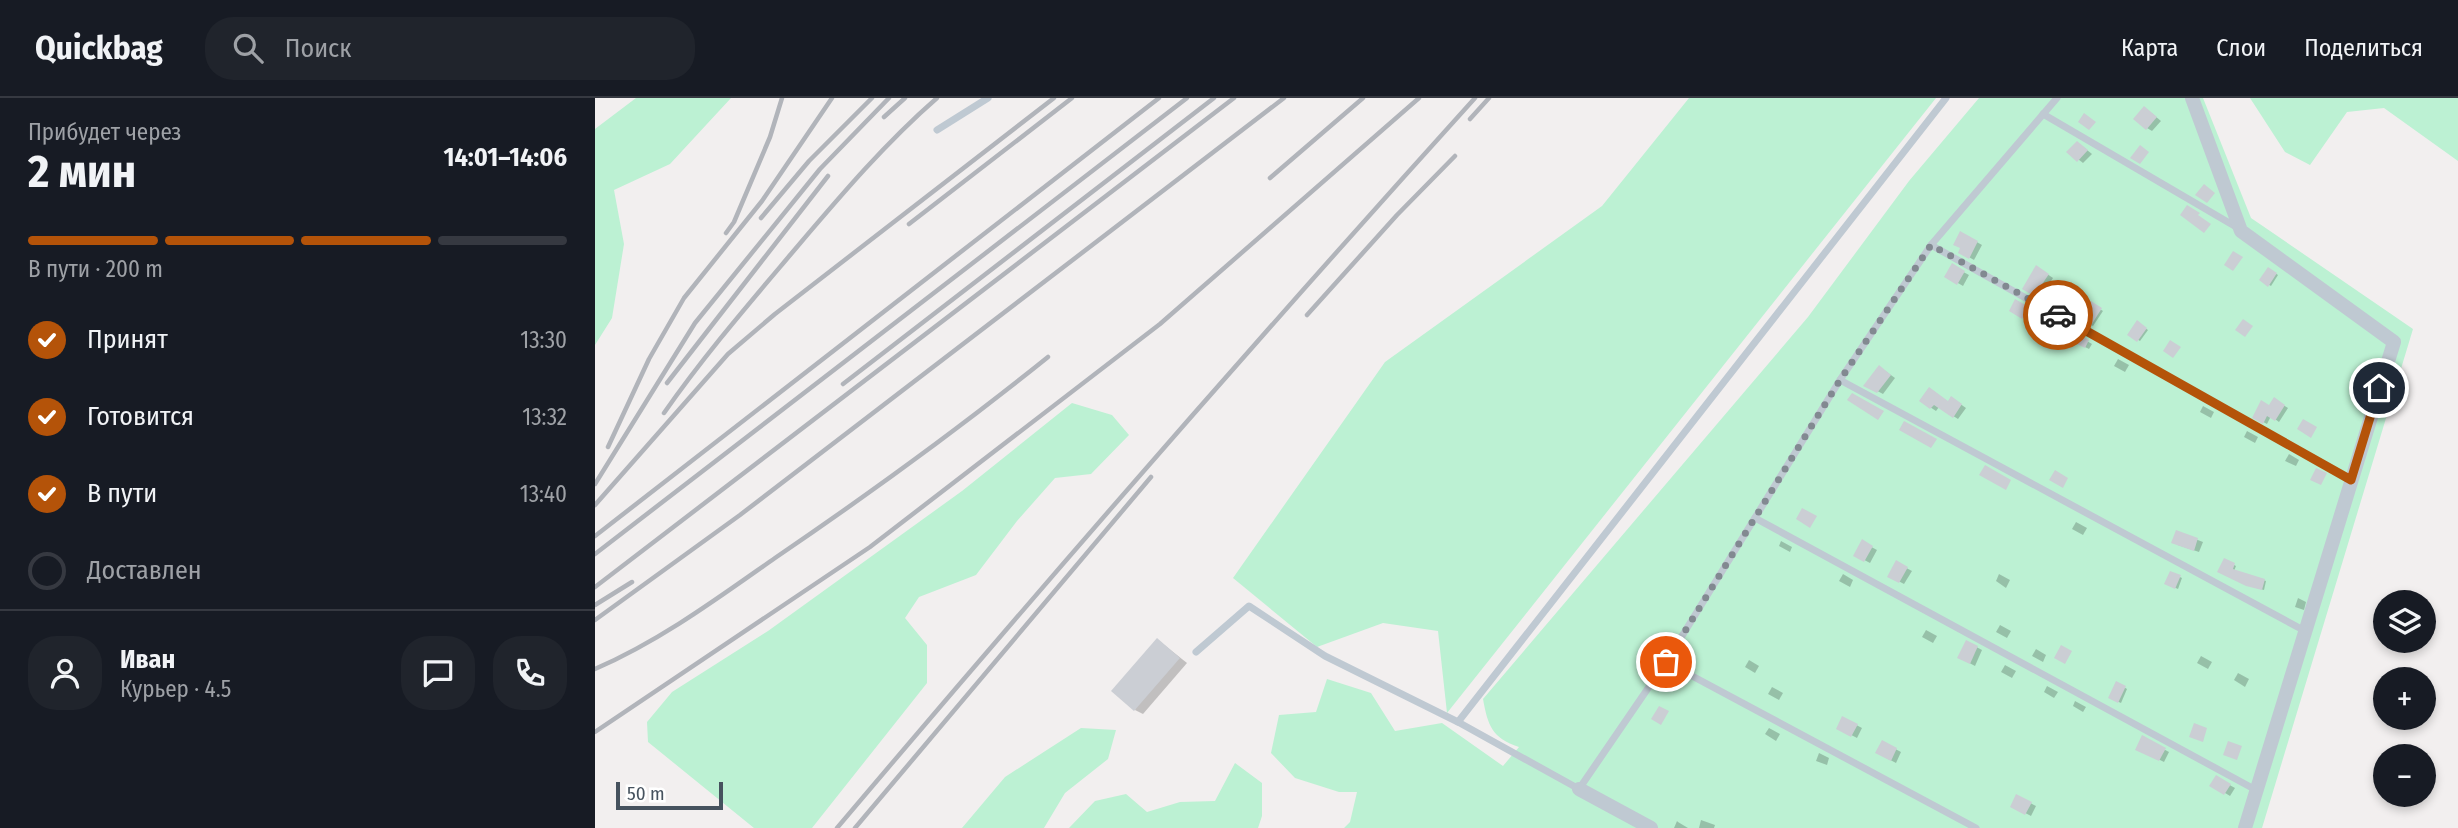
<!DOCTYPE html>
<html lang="ru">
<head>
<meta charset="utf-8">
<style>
  body { margin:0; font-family:"Fira Sans Condensed",sans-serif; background:#20242c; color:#f1f3f6; height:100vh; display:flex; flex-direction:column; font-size:26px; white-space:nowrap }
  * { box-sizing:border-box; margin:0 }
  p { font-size:23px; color:#9ea1a6 }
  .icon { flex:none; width:38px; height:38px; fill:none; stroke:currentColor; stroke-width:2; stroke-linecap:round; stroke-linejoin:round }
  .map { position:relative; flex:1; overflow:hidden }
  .drawer { display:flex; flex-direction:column; background:#171b24; width:595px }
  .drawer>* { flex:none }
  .tools { position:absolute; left:1778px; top:492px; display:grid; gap:14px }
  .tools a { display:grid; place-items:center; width:63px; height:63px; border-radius:50%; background:#171b24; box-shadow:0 4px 10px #0003; font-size:35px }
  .scale { position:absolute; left:21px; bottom:18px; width:107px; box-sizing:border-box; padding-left:7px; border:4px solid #46525e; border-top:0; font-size:19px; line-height:24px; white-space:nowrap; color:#46525e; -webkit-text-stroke:5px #fff; paint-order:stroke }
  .pin { position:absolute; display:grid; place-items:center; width:60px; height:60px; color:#fff; margin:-30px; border:4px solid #fff; border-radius:50%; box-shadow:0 2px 7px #0007 }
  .courier { position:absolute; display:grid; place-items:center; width:70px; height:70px; margin:-35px; border:5px solid #b45309; border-radius:50%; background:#fff; color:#222; box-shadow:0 2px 9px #0007 }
  .head em { font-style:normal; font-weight:700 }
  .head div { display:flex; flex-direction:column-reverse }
  .head { display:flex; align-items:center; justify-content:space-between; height:119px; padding:0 28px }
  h1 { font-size:46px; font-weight:700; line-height:52px }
  .bar { display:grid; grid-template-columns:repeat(4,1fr); gap:10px 7px; align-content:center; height:84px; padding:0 28px }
  .bar i { height:9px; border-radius:5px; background:#363941 }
  .bar .selected { background:#b45309 }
  .bar p { grid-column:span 4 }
  .line { display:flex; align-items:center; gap:18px; padding:0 28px; border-top:2px solid #363941 }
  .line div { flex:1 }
  .round { display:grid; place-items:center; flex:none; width:74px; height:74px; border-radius:28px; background:#20242c }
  ol { padding:0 28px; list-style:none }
  li { display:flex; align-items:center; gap:21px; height:77px }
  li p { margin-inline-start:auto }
  li .icon { padding:7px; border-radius:50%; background:#b45309; color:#fff; stroke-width:4 }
  li:last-child { color:#9ea1a6 }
  li i { width:38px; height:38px; border:4px solid #363941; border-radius:50% }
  header { display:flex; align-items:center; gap:42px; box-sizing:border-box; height:98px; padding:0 35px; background:#171b24; border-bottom:2px solid #363941 }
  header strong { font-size:33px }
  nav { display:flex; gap:38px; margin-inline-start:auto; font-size:24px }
  .search { width:490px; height:63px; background:#20242c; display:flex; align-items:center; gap:18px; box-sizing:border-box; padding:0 24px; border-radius:28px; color:#9ea1a6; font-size:26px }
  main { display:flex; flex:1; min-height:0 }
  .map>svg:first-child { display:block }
</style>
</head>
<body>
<header>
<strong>Quickbag</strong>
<div class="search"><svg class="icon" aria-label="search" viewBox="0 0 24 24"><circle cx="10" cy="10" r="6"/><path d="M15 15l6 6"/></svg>Поиск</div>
<nav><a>Карта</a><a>Слои</a><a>Поделиться</a></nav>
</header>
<main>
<section class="drawer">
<div class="head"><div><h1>2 мин</h1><p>Прибудет через</p></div><em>14:01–14:06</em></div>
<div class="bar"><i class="selected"></i><i class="selected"></i><i class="selected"></i><i></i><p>В пути · 200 m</p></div>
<ol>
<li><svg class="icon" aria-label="check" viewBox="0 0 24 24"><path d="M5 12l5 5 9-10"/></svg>Принят<p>13:30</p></li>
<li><svg class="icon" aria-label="check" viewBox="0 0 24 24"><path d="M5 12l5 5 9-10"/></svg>Готовится<p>13:32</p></li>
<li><svg class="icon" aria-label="check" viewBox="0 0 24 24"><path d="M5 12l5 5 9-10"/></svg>В пути<p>13:40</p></li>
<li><i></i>Доставлен</li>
</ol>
<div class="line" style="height:126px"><a class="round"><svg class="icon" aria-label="person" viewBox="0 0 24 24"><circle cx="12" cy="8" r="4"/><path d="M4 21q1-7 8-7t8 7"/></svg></a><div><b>Иван</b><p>Курьер · 4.5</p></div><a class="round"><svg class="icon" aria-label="chat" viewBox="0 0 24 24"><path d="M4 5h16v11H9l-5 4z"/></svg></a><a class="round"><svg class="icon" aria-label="phone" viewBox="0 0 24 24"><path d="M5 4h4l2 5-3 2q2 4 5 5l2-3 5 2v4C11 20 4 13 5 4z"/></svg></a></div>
</section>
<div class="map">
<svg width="1863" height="730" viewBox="0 0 1863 730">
  <rect width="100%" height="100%" fill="#f2efef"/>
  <!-- green -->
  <g fill="#bcf1d3">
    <path d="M41 0H136L75 66 19 92 29 146 17 220 0 247V31Z"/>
    <path d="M1094 0H1341L852 615 843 533 788 525 722 549 638 480 790 264 1007 108Z"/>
    <path d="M1384 0H1608L1656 120 1818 231 1667 730H749L755 724 762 694H744L700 680 676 655 684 617 721 614 732 581 776 595 800 633 847 625 908 668 924 649C897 640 893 628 888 601L1213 219 1314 83Z"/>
    <path d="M1655 0H1863V63L1789 10 1752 14 1715 67 1690 54Z"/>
    <path d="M477 305 517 317 534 337 496 376 460 380 422 423 381 477 324 499 310 520 332 547V585L217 730H159L53 644 52 624 77 594 173 533 367 393Z"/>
    <path d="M486 630 521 632 513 661 470 695 449 730H367L410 679Z"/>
    <path d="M640 665 667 685V718L663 730H474L500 703 531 696 552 714 585 704 620 703Z"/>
  </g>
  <!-- shadow -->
  <g fill="#0003">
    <path d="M1554 13 1566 23 1557 33 1552 30Z"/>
    <path d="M1487 48 1497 56 1488 65 1474 54Z"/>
    <path d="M1366 135 1387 147 1379 162 1365 154Z"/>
    <path d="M1357 168 1374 177 1368 188 1351 178Z"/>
    <path d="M1442 169 1458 180 1445 199 1429 190Z"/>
    <path d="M1674 171 1683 177 1676 188 1666 182Z"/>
    <path d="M1421 204 1438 213 1433 222 1416 212Z"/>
    <path d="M1496 205 1508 213 1498 228 1485 222Z"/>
    <path d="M1542 225 1553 232 1545 243 1534 236Z"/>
    <path d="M1462 226 1497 246 1494 251 1474 241 1471 245 1456 236Z"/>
    <path d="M1523 261 1534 267 1530 274 1519 268Z"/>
    <path d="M1289 272 1300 280 1288 296 1271 287Z"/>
    <path d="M1680 302 1693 310 1684 324 1676 318 1672 326 1659 319 1675 309Z"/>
    <path d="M1326 303H1361L1371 310 1363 321 1344 309 1341 313Z"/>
    <path d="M1608 308 1619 314 1616 320 1605 314Z"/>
    <path d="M1652 333 1663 339 1660 345 1649 339Z"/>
    <path d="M1694 356 1704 362 1701 368 1690 363Z"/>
    <path d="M1481 424 1492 430 1488 437 1477 431Z"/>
    <path d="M1582 434 1608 444 1604 454 1583 447Z"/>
    <path d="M1186 443 1197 449 1195 454 1184 448Z"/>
    <path d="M1267 444 1282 452 1275 465 1260 457Z"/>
    <path d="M1629 462 1641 468 1639 473 1671 483 1669 492 1655 488 1624 473Z"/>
    <path d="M1302 465 1317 473 1309 486 1294 478Z"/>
    <path d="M1576 475 1587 480 1583 491 1572 486Z"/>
    <path d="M1248 476 1258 482 1255 489 1244 483Z"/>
    <path d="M1404 476 1415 482 1411 490 1401 483Z"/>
    <path d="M1703 500 1711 504 1709 512 1700 509Z"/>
    <path d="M1405 527 1416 533 1412 540 1401 534Z"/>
    <path d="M1331 532 1342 538 1338 545 1327 539Z"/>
    <path d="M563 542 592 565 548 616 540 612Z"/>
    <path d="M1372 544 1387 552 1380 568 1365 560Z"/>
    <path d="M1441 551 1451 557 1448 564 1437 558Z"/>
    <path d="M1606 558 1617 564 1613 571 1602 565Z"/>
    <path d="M1154 562 1164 568 1160 575 1150 569Z"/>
    <path d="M1410 567 1421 573 1417 580 1406 574Z"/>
    <path d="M1643 575 1654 581 1650 589 1639 582Z"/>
    <path d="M1522 585 1532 591 1526 605 1515 600Z"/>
    <path d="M1452 588 1463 594 1459 600 1449 594Z"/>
    <path d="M1177 589 1188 595 1184 602 1173 596Z"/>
    <path d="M1480 603 1491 609 1488 614 1478 608Z"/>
    <path d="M1248 620 1267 630 1262 640 1243 630Z"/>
    <path d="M1174 630 1185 636 1181 643 1170 636Z"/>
    <path d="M1548 640 1574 654 1569 664 1543 651Z"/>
    <path d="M1287 644 1306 654 1301 665 1282 655Z"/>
    <path d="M1224 655 1234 660 1232 667 1221 663Z"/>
    <path d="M1622 680 1640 690 1635 698 1617 687Z"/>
    <path d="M1422 698 1441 708 1436 718 1417 708Z"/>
    <path d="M1106 722 1120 727 1119 730H1104Z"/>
    <path d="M1082 723 1083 724 1093 730H1079Z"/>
  </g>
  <!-- building -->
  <g fill="#cbced4">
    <path d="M1549 8 1562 19 1551 32 1538 21Z"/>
    <path d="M1489 15 1501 24 1494 32 1483 24Z"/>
    <path d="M1482 43 1493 52 1482 64 1471 54Z"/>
    <path d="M1545 47 1554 54 1545 66 1535 60Z"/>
    <path d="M1609 86 1620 95 1612 105 1600 97Z"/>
    <path d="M1592 107 1605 115 1603 117 1616 126 1609 135 1585 117Z"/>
    <path d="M1365 133 1383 143 1374 161 1363 155 1365 150 1358 147Z"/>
    <path d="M1638 153 1648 159 1638 173 1629 167Z"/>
    <path d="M1357 165 1370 173 1362 187 1349 179Z"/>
    <path d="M1441 167 1454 176 1439 198 1427 191Z"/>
    <path d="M1673 169 1682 175 1673 189 1664 182Z"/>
    <path d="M1420 201 1434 209 1427 221 1414 213Z"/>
    <path d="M1496 203 1507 210 1495 229 1483 222Z"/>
    <path d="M1648 221 1658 228 1650 239 1640 232Z"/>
    <path d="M1542 222 1552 230 1542 244 1532 237Z"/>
    <path d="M1461 224 1494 242 1490 250 1470 240 1467 244 1454 236Z"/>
    <path d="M1575 242 1586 249 1578 260 1568 253Z"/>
    <path d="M1284 267 1296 277 1282 295 1268 288Z"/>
    <path d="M1334 289 1353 303 1356 298 1367 306 1358 320 1339 307 1335 311 1324 303Z"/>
    <path d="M1257 295 1289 313 1283 322 1252 302Z"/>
    <path d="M1679 299 1690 307 1680 323 1672 318 1668 326 1657 320 1666 302 1674 307Z"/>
    <path d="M1708 321 1722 329 1716 340 1702 331Z"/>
    <path d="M1309 323 1342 341 1336 350 1304 332Z"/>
    <path d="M1390 367 1416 382 1411 392 1384 377Z"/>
    <path d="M1721 370 1732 375 1726 387 1715 382Z"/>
    <path d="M1460 372 1473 380 1468 390 1454 382Z"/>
    <path d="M1207 410 1222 418 1215 430 1201 421Z"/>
    <path d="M1581 432 1603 440 1599 453 1576 445Z"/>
    <path d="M1267 441 1278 448 1269 464 1258 458Z"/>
    <path d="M1629 460 1640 465 1638 471 1670 481 1667 492 1651 488 1622 474Z"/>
    <path d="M1301 462 1313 469 1304 485 1292 479Z"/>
    <path d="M1575 473 1586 477 1580 491 1569 486Z"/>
    <path d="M562 540 585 560 539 613 516 593Z"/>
    <path d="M1371 542 1383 548 1375 566 1362 560Z"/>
    <path d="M1466 547 1477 553 1470 566 1459 560Z"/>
    <path d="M1521 583 1531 588 1523 605 1513 600Z"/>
    <path d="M1064 608 1074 613 1066 627 1056 621Z"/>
    <path d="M1247 618 1263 626 1256 639 1241 631Z"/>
    <path d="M1599 625 1612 630 1608 644 1594 639Z"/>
    <path d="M1547 637 1571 650 1564 663 1540 652Z"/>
    <path d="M1287 642 1302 650 1296 663 1280 655Z"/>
    <path d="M1633 643 1647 648 1642 662 1628 657Z"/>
    <path d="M1621 677 1636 686 1629 697 1614 688Z"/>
    <path d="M1421 696 1437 704 1430 717 1415 709Z"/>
  </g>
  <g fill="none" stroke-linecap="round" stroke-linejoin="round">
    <!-- lane -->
    <g stroke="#bfc9d2" stroke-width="7">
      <path d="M1448 16 1643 130"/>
      <path d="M342 32 393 0"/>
      <path d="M1336 147 1756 382"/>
      <path d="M1245 282 1710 533"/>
      <path d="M1160 420 1661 692"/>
      <path d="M601 554 654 508 730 558 863 624 984 691 1071 564 1245 282 1336 147 1462 0"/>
      <path d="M1071 564 1381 730"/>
      <path d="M863 624 1351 0"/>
    </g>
    <!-- street -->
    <g stroke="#bfc9d2" stroke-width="14">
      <path d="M1597 0 1646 133 1799 244 1650 730"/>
      <path d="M984 691 1056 730"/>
    </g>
    <!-- rail -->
    <g stroke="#b1b4ba" stroke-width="4.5">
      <path d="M289 19 310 0"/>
      <path d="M875 21 894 0"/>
      <path d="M675 80 768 0"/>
      <path d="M166 120 214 63 277 0"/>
      <path d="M314 126 477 0"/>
      <path d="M131 135 139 124 175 39 187 0"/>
      <path d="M712 217 802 117 860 58"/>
      <path d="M72 285 233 78"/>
      <path d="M248 286 619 0"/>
      <path d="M69 315C108 259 152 208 196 156 242 102 289 46 342 0"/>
      <path d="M13 349 54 261 89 200 167 103 237 0"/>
      <path d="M0 386 100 225 225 71 294 0"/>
      <path d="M0 407 133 256 180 216 459 0"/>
      <path d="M0 438 564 0"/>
      <path d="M0 456 592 0"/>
      <path d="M0 489 639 0"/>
      <path d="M0 507 37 484"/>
      <path d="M0 522 145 417 689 0"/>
      <path d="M0 571C65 543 123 500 180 460 274 396 365 330 453 259"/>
      <path d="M0 634 275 449 565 226 824 0"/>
      <path d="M242 730C451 483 663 240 880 0"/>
      <path d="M260 730 556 379"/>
    </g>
  </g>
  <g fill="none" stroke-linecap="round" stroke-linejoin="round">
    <!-- done -->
    <path stroke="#828991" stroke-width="7" stroke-dasharray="0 12.6" d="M1071 564 1245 282 1336 147 1463 217"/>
    <!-- route -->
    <path stroke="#b45309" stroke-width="9" d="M1463 217 1756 382 1784 290"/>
  </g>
</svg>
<div class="tools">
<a><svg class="icon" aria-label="layers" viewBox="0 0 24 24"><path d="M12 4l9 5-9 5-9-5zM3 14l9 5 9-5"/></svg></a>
<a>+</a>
<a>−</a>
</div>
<div class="scale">50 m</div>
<div class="pin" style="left:1071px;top:564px;background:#ea580c"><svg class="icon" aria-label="bag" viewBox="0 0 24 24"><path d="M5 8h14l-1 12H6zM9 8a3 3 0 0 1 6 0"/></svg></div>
<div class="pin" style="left:1784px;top:290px;background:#1f2937"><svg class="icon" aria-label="home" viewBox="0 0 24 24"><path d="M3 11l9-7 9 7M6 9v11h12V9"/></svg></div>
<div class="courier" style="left:1463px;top:217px"><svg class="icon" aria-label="car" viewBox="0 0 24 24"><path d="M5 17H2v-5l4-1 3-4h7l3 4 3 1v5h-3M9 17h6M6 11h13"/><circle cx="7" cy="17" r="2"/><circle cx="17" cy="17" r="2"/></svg></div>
</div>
</main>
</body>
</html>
